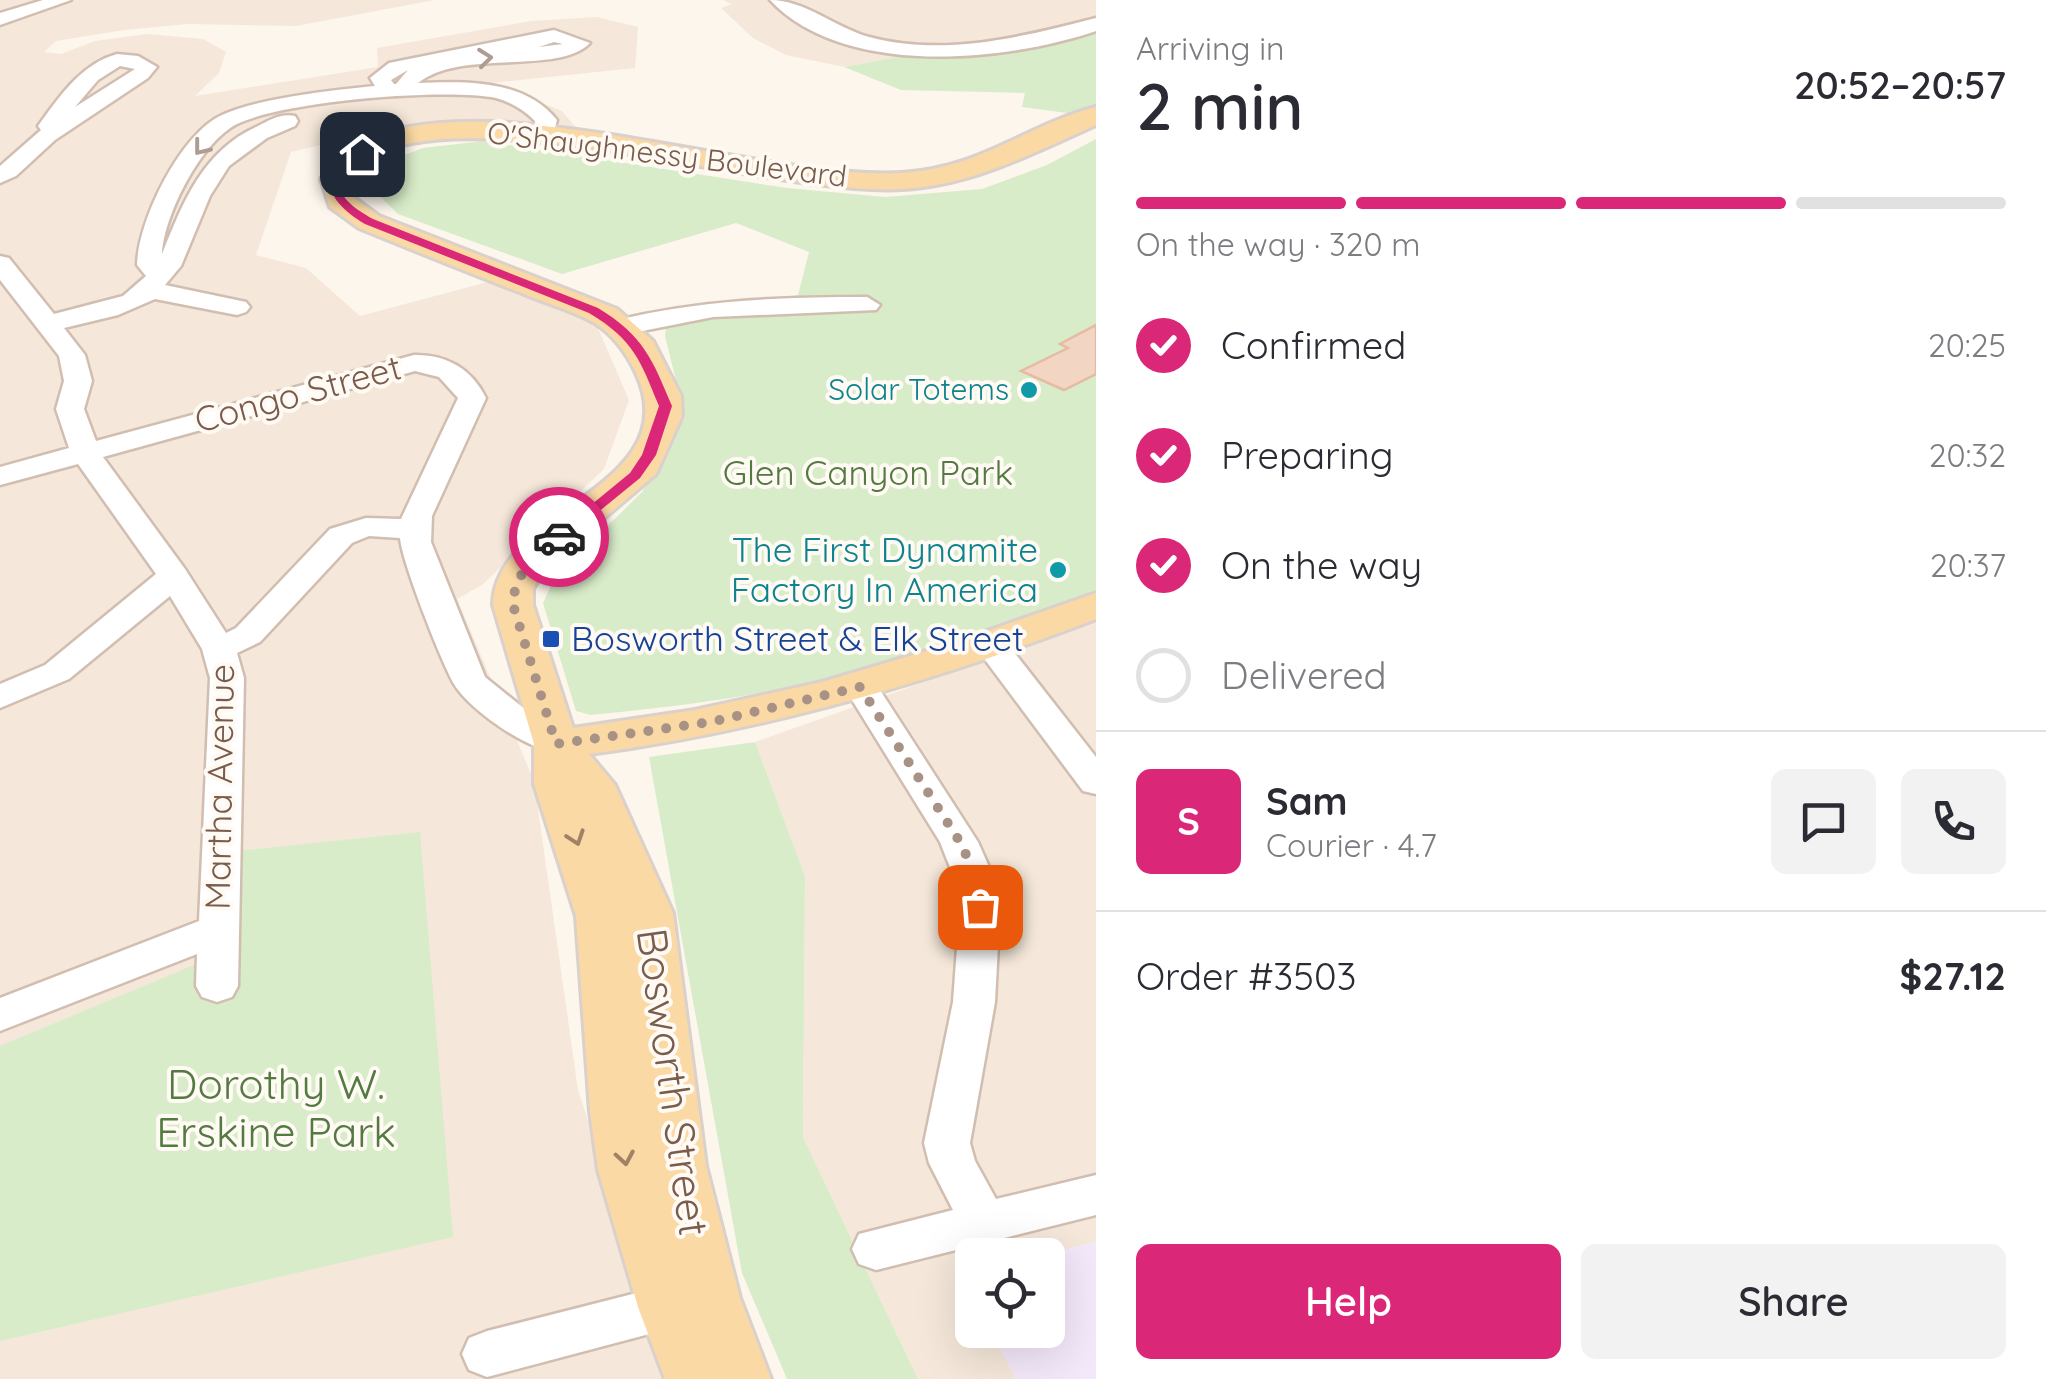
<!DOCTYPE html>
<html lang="en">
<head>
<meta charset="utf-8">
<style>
  body { margin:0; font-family:Quicksand,sans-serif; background:#f2f2f3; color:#2b2b33; height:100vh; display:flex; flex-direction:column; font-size:38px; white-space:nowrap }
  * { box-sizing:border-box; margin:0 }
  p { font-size:32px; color:#7c7c81 }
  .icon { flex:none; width:55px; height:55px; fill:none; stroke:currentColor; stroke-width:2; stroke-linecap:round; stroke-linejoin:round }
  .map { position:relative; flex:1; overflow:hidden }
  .panel { display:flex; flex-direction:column; background:#fff; width:950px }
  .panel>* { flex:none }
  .tools { position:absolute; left:955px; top:1238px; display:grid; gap:20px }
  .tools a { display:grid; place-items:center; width:110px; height:110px; border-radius:15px; background:#fff; box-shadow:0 10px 40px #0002; font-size:50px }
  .pin { position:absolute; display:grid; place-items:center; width:85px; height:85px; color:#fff; margin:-42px; border-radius:20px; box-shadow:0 5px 15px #0006 }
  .courier { position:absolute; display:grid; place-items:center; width:100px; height:100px; margin:-50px; border:8px solid #db2777; border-radius:50%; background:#fff; color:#222; box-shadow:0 2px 12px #0007 }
  .summary em { font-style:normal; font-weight:600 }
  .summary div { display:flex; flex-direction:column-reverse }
  .summary { display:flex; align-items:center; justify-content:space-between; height:170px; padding:0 40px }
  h1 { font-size:65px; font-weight:600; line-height:75px }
  .bar { display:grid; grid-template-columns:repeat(4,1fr); gap:15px 10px; align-content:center; height:120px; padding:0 40px }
  .bar i { height:12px; border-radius:8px; background:#e1e1e2 }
  .bar .selected { background:#db2777 }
  .bar p { grid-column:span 4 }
  .line { display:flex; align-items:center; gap:25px; padding:0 40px; border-top:2px solid #e1e1e2 }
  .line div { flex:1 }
  .round { display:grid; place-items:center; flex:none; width:105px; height:105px; border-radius:15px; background:#f2f2f3 }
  ol { padding:0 40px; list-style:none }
  li { display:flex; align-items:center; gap:30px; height:110px }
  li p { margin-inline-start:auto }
  li .icon { padding:10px; border-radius:50%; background:#db2777; color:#fff; stroke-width:4 }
  li:last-child { color:#7c7c81 }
  li i { width:55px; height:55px; border:5px solid #e1e1e2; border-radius:50% }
  .action { display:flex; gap:20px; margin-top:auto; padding:20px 40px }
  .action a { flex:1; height:115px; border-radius:15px; background:#db2777; color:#fff; font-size:40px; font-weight:600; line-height:115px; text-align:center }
  .action a+a { background:#f2f2f3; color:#2b2b33 }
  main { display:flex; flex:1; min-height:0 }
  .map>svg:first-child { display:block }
</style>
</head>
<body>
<main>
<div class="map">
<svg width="1096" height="1379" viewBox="0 0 1096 1379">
  <rect width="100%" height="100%" fill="#fdf6ec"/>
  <!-- residential -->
  <g fill="#f5e8da">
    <path d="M0 0H435L296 26 188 24 124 30 56 41 44 52 61 54 95 41 147 34 203 39 226 52 219 73 195 96 378 67 377 48 531 21 597 17 638 27 635 68 492 83 562 111 577 129 449 124 359 136 291 152 256 255 306 268 360 316 495 280 594 319 629 400 604 469 482 585 457 599 534 781 578 1090 673 1379H0Z"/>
    <path d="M723 0H1096V31L953 57H897L844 67 786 55 753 38 721 8 732 4Z"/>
    <path d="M1096 621V1242L1044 1255H972V1273L963 1276 972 1295V1330H991L1016 1379H918L803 1137 805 876 755 742Z"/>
  </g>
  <!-- education -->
  <path fill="#f3e8fa" d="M1096 1242V1379H1016L991 1330H1048V1255H1044Z"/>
  <!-- green -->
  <g fill="#d8ecc9">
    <path d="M1096 31V105L1067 113 1022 107 1025 93 901 90 844 67 897 57H953Z"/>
    <path d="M1096 139V590C1012 621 928 656 841 677 758 696 676 707 591 715L576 711 543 603 554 579 642 492 685 417 665 336 666 325 798 295 809 252 736 223 562 274 398 214 366 183 381 164 423 148 483 141 787 188 885 197 982 189 1047 165Z"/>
    <path d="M755 742 805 876 803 1137 918 1379H787L742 1273 649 757Z"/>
    <path d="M420 832 453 1237 0 1341V1046L225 952 227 852Z"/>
  </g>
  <!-- building -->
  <path fill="#f3d5c3" stroke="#e6bba3" stroke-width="2.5" d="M1096 325V374L1064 390 1021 371 1068 348 1060 344Z"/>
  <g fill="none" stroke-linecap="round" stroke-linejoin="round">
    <!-- minor casing -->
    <g stroke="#d1beb0" stroke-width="5">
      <g id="minor">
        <path d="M43 0H71L0 25V13Z"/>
        <path d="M770 0C805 0 834 27 869 37 943 57 1023 37 1096 18V31C1005 62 843 78 770 0Z"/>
        <path d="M554 30 590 43C558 76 461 48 418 83 466 81 524 79 557 120L552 139H536L535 121C524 110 511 102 496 98 444 88 284 101 237 124 201 142 164 215 162 254 183 202 203 150 258 126 270 120 281 113 295 116L298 121 295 126 267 138 229 166 210 196 181 266 165 285 246 302 250 307 246 312 237 315 155 299 118 315 64 328 85 355 92 381 84 409 96 441 414 355C446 354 472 369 486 398L432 516 431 542 485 677 542 723 569 736 574 744 569 752C539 760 469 710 454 684 441 661 402 562 400 538L369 536 352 543 260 642 237 653 244 678 238 986 232 997 217 1002 202 997 196 986 197 954 0 1031V998L199 921 210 678 202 649 170 596 69 679 0 708V684L45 665 156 574 78 464 0 485V467L69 448 56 409 64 381 59 356 0 280V256L9 258 54 314 123 296 146 276 137 265C138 221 180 134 222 115 258 98 334 90 375 86L370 78 389 63ZM554 42 563 44 539 47ZM408 70 396 84H394L391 80ZM415 371 439 377 458 398 401 519 366 518 330 529 236 628 226 633 185 569 103 457Z"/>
        <path d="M117 54 138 56 157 67 148 78 55 140 16 176 0 183V166L41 130 38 126C59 97 81 64 117 54ZM120 66 135 69 75 107 98 80Z"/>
        <path d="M867 297 880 305 876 310 713 317 622 335 609 327 613 321C697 300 780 297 867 297Z"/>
        <path d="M991 635 1003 638 1096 757V794L1083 791 974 645 979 638Z"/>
        <path d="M861 676 873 679 878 687 978 842 997 885 1000 907 995 1002 970 1143 975 1161 996 1199 1096 1175V1215L876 1270 859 1264 852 1249 859 1234 953 1210 929 1163 924 1143 953 1002 960 907 957 885 940 842 844 687 849 679Z"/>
        <path d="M668 1285 686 1292 693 1307 686 1322 668 1329 487 1377 469 1370 462 1354 469 1338 487 1331Z"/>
      </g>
    </g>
    <!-- major casing -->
    <g stroke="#dad1cd" stroke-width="6">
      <path id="major" d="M1096 107V125C1033 153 973 185 903 189 774 197 469 97 370 158 362 163 355 173 349 180L353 197 379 216 617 309 653 341 681 396 682 416 656 474 544 569 533 589V605L573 728 695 710 822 682 950 644 1096 593V619C932 682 764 731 589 754L615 785 673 913 706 1166 740 1298 771 1379H665L638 1307 598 1170 590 1111 576 916 534 784V744L493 605C494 509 690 488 636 373 627 353 612 333 593 322 571 310 545 303 522 293 467 272 413 250 359 228L330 207 321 179C329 168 341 152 352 146 482 76 752 181 902 173 982 168 1026 125 1096 107Z"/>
    </g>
    <!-- minor -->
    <use href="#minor" fill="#fff" fill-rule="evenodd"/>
    <!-- major -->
    <use href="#major" fill="#fbd9a5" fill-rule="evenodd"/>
  </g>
  <!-- one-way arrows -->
  <defs><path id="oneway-chevron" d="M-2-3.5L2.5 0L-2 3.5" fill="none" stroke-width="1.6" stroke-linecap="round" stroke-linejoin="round" transform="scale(2.5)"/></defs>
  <g stroke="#af9d94">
    <use href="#oneway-chevron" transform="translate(485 58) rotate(-6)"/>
    <use href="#oneway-chevron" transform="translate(201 148) rotate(128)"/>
  </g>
  <g stroke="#a18267">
    <use href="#oneway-chevron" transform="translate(576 838) rotate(71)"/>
    <use href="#oneway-chevron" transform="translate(625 1158) rotate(80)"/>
  </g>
  <!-- route -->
  <path fill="#db2777" d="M362 151 365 156C326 182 337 199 373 219L598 308C644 336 652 359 672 406L656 455 640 478 564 540 552 537 630 473 642 455 659 406C640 360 634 340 589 313L365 224C327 202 313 173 362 151Z"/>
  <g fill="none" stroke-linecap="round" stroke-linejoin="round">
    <!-- done -->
    <path stroke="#a89285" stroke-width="10" stroke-dasharray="0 18" d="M559 537C535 556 514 573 513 605L556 744 711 722 860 687 960 842 970 863 980 907"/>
  </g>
  <!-- markers -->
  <g fill="#0f9aa8" stroke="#fffaf3" stroke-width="4">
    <circle cx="1029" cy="390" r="10"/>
    <circle cx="1058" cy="570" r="10"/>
  </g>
  <rect fill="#1a4fb4" stroke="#fffaf3" stroke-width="4" x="541" y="629" width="20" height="20" rx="5"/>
  <g text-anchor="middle" stroke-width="8" stroke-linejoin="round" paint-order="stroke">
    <!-- far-street labels -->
    <g font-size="30" fill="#7a5c4d" stroke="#fffaf3">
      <text transform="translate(667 155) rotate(7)" y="10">O'Shaughnessy Boulevard</text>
    </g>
    <!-- far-culture labels -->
    <g font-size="30" fill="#0d838f" stroke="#fffaf3" text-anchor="end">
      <text x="1009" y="400">Solar Totems</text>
    </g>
    <!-- street labels -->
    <g font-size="35" fill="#7a5c4d" stroke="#fffaf3">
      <text transform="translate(298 394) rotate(-15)" y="12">Congo Street</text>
      <text transform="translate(220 787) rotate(-89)" y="12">Martha Avenue</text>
    </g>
    <!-- park labels -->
    <g font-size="35" fill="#537a41" stroke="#fffaf3">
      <text x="868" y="485">Glen Canyon Park</text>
    </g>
    <!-- culture labels -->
    <g font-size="35" fill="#0d838f" stroke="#fffaf3" text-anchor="end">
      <text x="1038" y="562">The First Dynamite<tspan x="1038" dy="40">Factory In America</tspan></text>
    </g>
    <!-- transit labels -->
    <g font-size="35" fill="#164399" stroke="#fffaf3" text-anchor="start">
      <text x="571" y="651">Bosworth Street &amp; Elk Street</text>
    </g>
    <!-- near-street labels -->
    <g font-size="42" fill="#7a5c4d" stroke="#fffaf3">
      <text transform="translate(673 1082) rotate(82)" y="15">Bosworth Street</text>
    </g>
    <!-- near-park labels -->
    <g font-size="42" fill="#537a41" stroke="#fffaf3">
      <text x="276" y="1099">Dorothy W.<tspan x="276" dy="48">Erskine Park</tspan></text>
    </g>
  </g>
</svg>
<div class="tools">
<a><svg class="icon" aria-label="locate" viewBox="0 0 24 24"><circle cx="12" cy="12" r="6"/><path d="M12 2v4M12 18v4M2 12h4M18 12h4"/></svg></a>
</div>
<div class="pin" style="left:980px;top:907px;background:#ea580c"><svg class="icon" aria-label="bag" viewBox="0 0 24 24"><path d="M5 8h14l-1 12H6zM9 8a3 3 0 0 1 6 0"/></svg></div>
<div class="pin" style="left:362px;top:154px;background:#1f2937"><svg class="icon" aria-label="home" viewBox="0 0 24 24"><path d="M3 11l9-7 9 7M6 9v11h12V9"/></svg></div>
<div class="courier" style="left:559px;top:537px"><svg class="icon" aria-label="car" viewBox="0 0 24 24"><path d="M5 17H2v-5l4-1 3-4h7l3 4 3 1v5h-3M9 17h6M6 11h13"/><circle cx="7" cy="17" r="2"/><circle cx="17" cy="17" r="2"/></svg></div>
</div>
<section class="panel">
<div class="summary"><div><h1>2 min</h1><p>Arriving in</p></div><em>20:52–20:57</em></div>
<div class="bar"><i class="selected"></i><i class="selected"></i><i class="selected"></i><i></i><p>On the way · 320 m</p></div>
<ol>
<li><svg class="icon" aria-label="check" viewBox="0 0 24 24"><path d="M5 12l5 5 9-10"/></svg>Confirmed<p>20:25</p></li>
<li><svg class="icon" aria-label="check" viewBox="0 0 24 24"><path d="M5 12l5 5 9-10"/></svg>Preparing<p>20:32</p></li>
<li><svg class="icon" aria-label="check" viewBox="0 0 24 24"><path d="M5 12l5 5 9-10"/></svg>On the way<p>20:37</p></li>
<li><i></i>Delivered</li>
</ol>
<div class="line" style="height:180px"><b class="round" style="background:#db2777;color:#fff">S</b><div><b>Sam</b><p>Courier · 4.7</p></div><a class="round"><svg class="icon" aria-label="chat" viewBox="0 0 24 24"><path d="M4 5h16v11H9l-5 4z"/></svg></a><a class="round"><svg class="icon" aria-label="phone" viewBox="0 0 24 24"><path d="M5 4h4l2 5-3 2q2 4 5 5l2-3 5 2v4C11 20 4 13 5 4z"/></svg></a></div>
<div class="line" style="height:130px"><div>Order #3503</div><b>$27.12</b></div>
<div class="action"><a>Help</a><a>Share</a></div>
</section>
</main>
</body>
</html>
